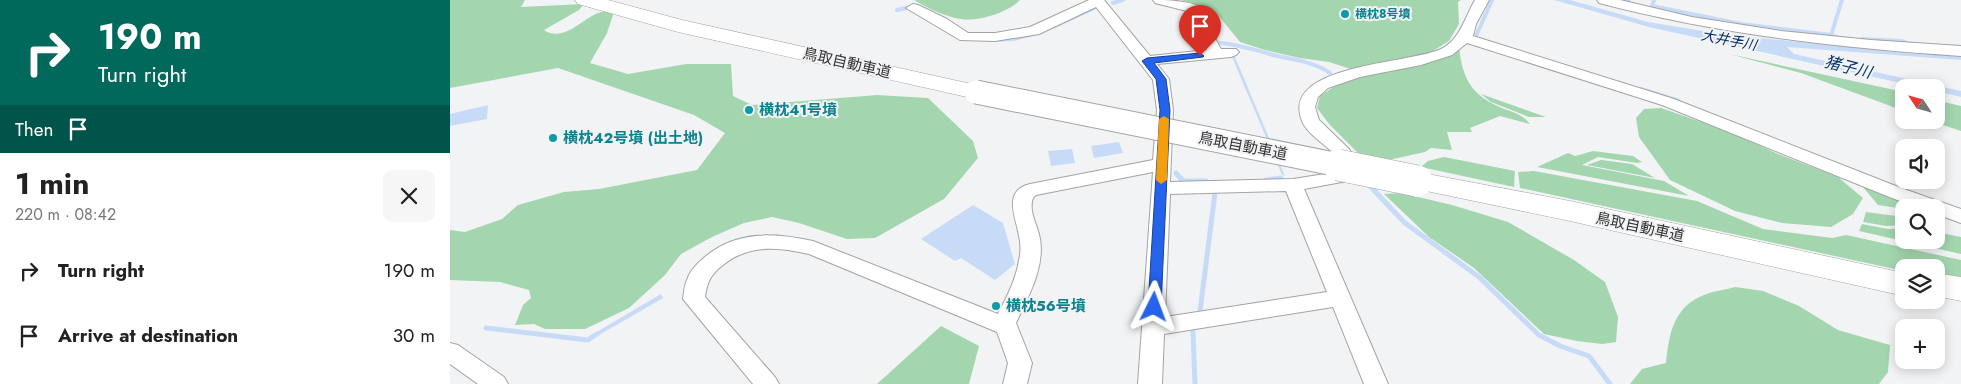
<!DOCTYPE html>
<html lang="en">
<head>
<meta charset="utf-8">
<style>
  body { margin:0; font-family:Jost,"Noto Sans JP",sans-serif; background:#f6f6f6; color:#222; height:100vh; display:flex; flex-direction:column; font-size:19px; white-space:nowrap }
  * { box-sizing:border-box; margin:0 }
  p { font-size:16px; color:#767676 }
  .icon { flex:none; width:28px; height:28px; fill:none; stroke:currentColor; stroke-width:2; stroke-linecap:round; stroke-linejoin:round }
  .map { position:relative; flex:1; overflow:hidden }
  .sheet { display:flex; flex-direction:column; background:#fff; width:450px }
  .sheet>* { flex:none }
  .banner { background:#00695c; color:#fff; overflow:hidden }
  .needle { width:32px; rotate:306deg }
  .tools { position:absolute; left:1445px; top:79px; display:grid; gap:10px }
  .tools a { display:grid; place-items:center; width:50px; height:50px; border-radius:10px; background:#fff; box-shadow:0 2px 12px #0003; font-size:25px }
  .pin { position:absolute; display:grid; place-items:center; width:42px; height:42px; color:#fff; margin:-51px -21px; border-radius:50% 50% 50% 0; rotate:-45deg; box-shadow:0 0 5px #0007 }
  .pin .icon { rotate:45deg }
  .me { position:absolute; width:55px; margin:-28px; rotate:3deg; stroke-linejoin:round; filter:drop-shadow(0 0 4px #0008) }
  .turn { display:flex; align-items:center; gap:18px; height:105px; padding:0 15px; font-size:22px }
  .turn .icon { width:65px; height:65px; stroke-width:2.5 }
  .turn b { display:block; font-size:35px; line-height:42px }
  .then { display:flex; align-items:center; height:48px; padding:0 15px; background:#0003; gap:10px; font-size:19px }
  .round { display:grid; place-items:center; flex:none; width:52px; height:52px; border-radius:10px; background:#f6f6f6 }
  .overview { display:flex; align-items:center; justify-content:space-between; height:85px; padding:0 15px }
  h1 { font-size:30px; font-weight:700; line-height:38px }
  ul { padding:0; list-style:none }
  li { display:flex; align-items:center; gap:15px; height:65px; padding:0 15px }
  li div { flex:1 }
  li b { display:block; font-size:19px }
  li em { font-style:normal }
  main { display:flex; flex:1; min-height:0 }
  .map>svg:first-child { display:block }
  .green { fill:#a3d6ae }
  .water { fill:#c7dbf7 }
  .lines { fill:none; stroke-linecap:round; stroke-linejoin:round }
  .stream-far1 { stroke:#c7dbf7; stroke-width:4 }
  .stream { stroke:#c7dbf7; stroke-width:5 }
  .minor-casing { stroke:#a2a3a5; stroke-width:2 }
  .highway-casing { stroke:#a2a3a5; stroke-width:1 }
  .minor { fill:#fff; fill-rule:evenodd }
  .highway { fill:#fff; fill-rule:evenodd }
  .highway-bridge-far1-casing { stroke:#a2a3a5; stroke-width:25; stroke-linecap:butt }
  .highway-bridge-casing { stroke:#a2a3a5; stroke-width:32; stroke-linecap:butt }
  .highway-bridge-far1 { stroke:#fff; stroke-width:23 }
  .highway-bridge { stroke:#fff; stroke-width:31 }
  .route { fill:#2563eb; stroke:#184099 }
  .slow { fill:#f59e0b }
  .culture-dot { fill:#0f9aa8; stroke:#f2f3f5; stroke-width:2 }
  .labels { text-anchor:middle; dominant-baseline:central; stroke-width:4; stroke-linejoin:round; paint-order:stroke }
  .far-culture-label { font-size:12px; font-weight:bold; fill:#0d838f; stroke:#f2f3f5; text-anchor:start }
  .far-water-label { font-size:14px; font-style:italic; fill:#04316c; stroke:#f2f3f5 }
  .street-label { font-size:15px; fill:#333334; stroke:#f2f3f5 }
  .culture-label { font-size:15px; font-weight:bold; fill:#0d838f; stroke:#f2f3f5; text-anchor:start }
  .water-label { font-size:16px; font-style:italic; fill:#04316c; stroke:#f2f3f5 }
</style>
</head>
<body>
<main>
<section class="sheet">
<div class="banner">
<div class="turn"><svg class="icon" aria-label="right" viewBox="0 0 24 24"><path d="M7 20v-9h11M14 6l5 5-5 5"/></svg><div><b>190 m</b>Turn right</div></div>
<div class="then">Then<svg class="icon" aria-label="arrive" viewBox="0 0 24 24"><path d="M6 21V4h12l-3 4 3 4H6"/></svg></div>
</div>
<div class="overview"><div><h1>1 min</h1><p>220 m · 08:42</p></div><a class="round"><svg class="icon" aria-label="close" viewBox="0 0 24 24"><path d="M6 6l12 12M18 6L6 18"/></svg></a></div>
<ul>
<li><svg class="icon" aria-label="right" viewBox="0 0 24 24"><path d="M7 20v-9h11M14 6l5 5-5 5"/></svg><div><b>Turn right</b></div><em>190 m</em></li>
<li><svg class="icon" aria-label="arrive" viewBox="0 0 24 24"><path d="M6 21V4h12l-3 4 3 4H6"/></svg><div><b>Arrive at destination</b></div><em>30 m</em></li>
</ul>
</section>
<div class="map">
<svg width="1511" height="384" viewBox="0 0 1511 384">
  <rect width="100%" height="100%" fill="#f2f3f5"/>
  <g class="green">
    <path d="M0,0H75L71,7L134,4L129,10L94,30C113,43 132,19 148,13C153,11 158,12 164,12L157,33L140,63L178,74L236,64H281L283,96L302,105L427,95L478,98L523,141L528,158L494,199L425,238L397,239L349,223L322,217L294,223L262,237L231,254L215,275L179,308L135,329H95L84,324L65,325L73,305L81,298L79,290L50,282L0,280V230L15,232L52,219L68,205L114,192L149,189L247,170L275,133L244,115L108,68L0,88Z"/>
    <path d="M464,0H570C559,12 528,22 511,19C496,17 477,8 464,0Z"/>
    <path d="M731,0H1011L1008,2L1009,24L999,41L981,52L958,59L904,70L879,62L850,58L815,50L790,42L764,10Z"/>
    <path d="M1009,47C1013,82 1023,97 1057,110C1066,113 1074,116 1080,124L1050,116L1020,128L1022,132H997L1002,150L981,148L975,152L934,161L910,155L879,124L867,108L870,96L891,82L983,60Z"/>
    <path d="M1279,54L1454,92V111L1351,73Z"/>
    <path d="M1031,94L1096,117H1079L1041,102Z"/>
    <path d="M1486,100L1511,106V131L1478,120H1486Z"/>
    <path d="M1211,108L1280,132L1328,154L1388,177L1413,198L1403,214L1381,227L1332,223L1285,211L1220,180L1189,137L1186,118L1194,109Z"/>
    <path d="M1143,151L1183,156L1192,162L1187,163L1148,157L1132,165L1214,181L1239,196L1087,167L1118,153L1125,156Z"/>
    <path d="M994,157L1065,171L1064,187L971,167L978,161Z"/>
    <path d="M1151,160L1182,164L1205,178L1137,165Z"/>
    <path d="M1084,171L1247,201L1313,229L1382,238L1396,235L1511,260V283L1486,278V268H1454V271L1070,188L1068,172Z"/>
    <path d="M1408,181L1482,207L1454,208V209L1428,205Z"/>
    <path d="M951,193L1002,205L1058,222L1124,260L1155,282L1168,317L1166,342L1152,344L1127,341L1094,334L1024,268L979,237L934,194Z"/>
    <path d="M1416,212L1454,217V225L1436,226L1413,222Z"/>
    <path d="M1412,224L1438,229L1454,228V240H1486V232L1511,237V254L1409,231Z"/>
    <path d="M1285,287L1313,291L1349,306L1388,330L1440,345L1438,372L1429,384H1180L1192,369L1216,363C1219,335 1223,307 1254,295C1263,291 1275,290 1285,287Z"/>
    <path d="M491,326L529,346L519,384H427Z"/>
  </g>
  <g class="water">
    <path d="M1104,0H1120L1198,22L1278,35L1432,50L1511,55V60L1337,47L1344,54L1511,91V97L1486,91V88L1469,87L1199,27Z"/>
    <path d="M782,57H785L835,176L832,175Z"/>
    <path d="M38,105L37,119L0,126V114Z"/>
    <path d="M669,142L673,153L644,158L641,146Z"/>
    <path d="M622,149L625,163L601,166L598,151Z"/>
    <path d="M523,205L553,223L565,264L545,280L511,258L505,261L471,239Z"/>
    <path d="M211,294L213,298L144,338L140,336Z"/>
  </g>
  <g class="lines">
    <g class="stream-far1">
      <path d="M1175,0L1179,1"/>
      <path d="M1204,0L1202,6L1291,24L1381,35L1389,38"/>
      <path d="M663,3L673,0"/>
      <path d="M447,10L461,7"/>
      <path d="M605,26L646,7"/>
      <path d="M1381,35L1392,0"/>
      <path d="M1026,36L1042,0"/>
      <path d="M1412,39L1452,41L1462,45"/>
      <path d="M543,40L564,39L591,32"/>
      <path d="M769,43C789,44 808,51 827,56C846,60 864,62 880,73"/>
      <path d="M1191,89L1229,101"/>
    </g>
    <g class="stream">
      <path d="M726,173L733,181H756"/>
      <path d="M816,180L831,178"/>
      <path d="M918,184L955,223L1029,277L1089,335L1110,346L1139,356L1160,384"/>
      <path d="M750,311L765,193"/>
      <path d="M36,328L138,340L147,334"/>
      <path d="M743,331L745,384"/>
    </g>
    <defs>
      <g id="minor">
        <path d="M639,0H654L700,56L757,50L752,40L749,17L741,12L705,3L703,0C724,0 743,1 761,12L766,40L771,49H786L789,52L786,55L781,57L707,64L719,79L723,110L720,182L843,179L894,171C891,165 888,159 884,154C875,144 857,134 852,121C829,64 960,64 991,49C1010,40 1015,17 1025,0H1039L1026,24L1023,36L1224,99L1451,188L1511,209V223L1486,214V208H1468L1437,196L1212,105L1017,43L1002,55L971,65L910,77L878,88L868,97L865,107L869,120L899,149L912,171L908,179L854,189L938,384H914L883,307L714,334L712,384H688L703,172L586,195L583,198C578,212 588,225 590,239C595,268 578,297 566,323L582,363L577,384H553L558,363L547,332L359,254C328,247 299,244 273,265C261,274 257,282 255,297L325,377L329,384H303L233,299C234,293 234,286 237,280C240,270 248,263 256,256C288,230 325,233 363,241L548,314C557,297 566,279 569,260C571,252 571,244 569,236C566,217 552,191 580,184L703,160L707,110L703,80L646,7L589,34L545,41L510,40L456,8L463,4L468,5L497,19L518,33H545L580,27ZM836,191L877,292L715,317L720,194Z"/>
        <path d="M1147,0H1170L1242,17L1331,31L1421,40L1511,46V56C1388,48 1268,34 1149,3Z"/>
        <path d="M0,343L8,345L54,377L58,384H28L0,364Z"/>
      </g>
      <g id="highway">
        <path d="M125,0H158L232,20L526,85L534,87L538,92L534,97L526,99L228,32L128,4Z"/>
        <path d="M967,172L1120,201L1454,273V296L1120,221L957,187L953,181L957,175Z"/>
        <path d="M1486,273L1511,277V301L1486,296Z"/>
      </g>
    </defs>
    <use href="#minor" class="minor-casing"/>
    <use href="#highway" class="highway-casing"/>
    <use href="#minor" class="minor"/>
    <use href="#highway" class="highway"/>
    <defs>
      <path id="highway-bridge-far1" d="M526,92L894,166"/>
      <path id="highway-bridge" d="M888,165L967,181"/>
    </defs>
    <use href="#highway-bridge-far1" class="highway-bridge-far1-casing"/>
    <use href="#highway-bridge" class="highway-bridge-casing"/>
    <use href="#highway-bridge-far1" class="highway-bridge-far1"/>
    <use href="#highway-bridge" class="highway-bridge"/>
  </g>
  <path class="route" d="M750,53L754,56L753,57L704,63L716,79L720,110L711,307L709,311H699L698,307L710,110L706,79L692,61L697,58Z"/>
  <path class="slow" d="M714,116L719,119L717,180L711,184L706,180L709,119Z"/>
  <g class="culture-dot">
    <circle cx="895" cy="14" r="5"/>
    <circle cx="299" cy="110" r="5"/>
    <circle cx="103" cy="138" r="5"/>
    <circle cx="546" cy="306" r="5"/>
  </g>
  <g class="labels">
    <g class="far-culture-label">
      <text x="905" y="14">横枕8号墳</text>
    </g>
    <g class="far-water-label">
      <text transform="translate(1279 40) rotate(11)">大井手川</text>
    </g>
    <g class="street-label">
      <text transform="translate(397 63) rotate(13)">鳥取自動車道</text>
      <text transform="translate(793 146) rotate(11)">鳥取自動車道</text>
      <text transform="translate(1190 227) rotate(12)">鳥取自動車道</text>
    </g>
    <g class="culture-label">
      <text x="309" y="110">横枕41号墳</text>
      <text x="113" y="138">横枕42号墳 (出土地)</text>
      <text x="556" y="306">横枕56号墳</text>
    </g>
    <g class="water-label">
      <text transform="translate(1398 67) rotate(14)">猪子川</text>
    </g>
  </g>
</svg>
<div class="tools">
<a><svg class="needle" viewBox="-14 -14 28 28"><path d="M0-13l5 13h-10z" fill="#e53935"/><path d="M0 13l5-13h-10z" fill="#767676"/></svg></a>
<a><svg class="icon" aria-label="sound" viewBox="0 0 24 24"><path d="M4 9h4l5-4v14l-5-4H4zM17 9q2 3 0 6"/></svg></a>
<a><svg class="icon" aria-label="search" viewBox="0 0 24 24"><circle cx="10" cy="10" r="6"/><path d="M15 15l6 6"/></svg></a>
<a><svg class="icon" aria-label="layers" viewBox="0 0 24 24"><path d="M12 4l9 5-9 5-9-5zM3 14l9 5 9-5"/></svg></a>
<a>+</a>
</div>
<div class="pin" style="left:750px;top:56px;background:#d93025"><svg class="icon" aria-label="arrive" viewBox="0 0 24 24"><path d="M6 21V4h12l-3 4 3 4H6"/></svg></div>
<svg class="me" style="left:704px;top:307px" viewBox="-20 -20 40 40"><path d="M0-17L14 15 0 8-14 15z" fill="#2563eb" stroke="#fff" stroke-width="4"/></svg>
</div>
</main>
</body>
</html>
